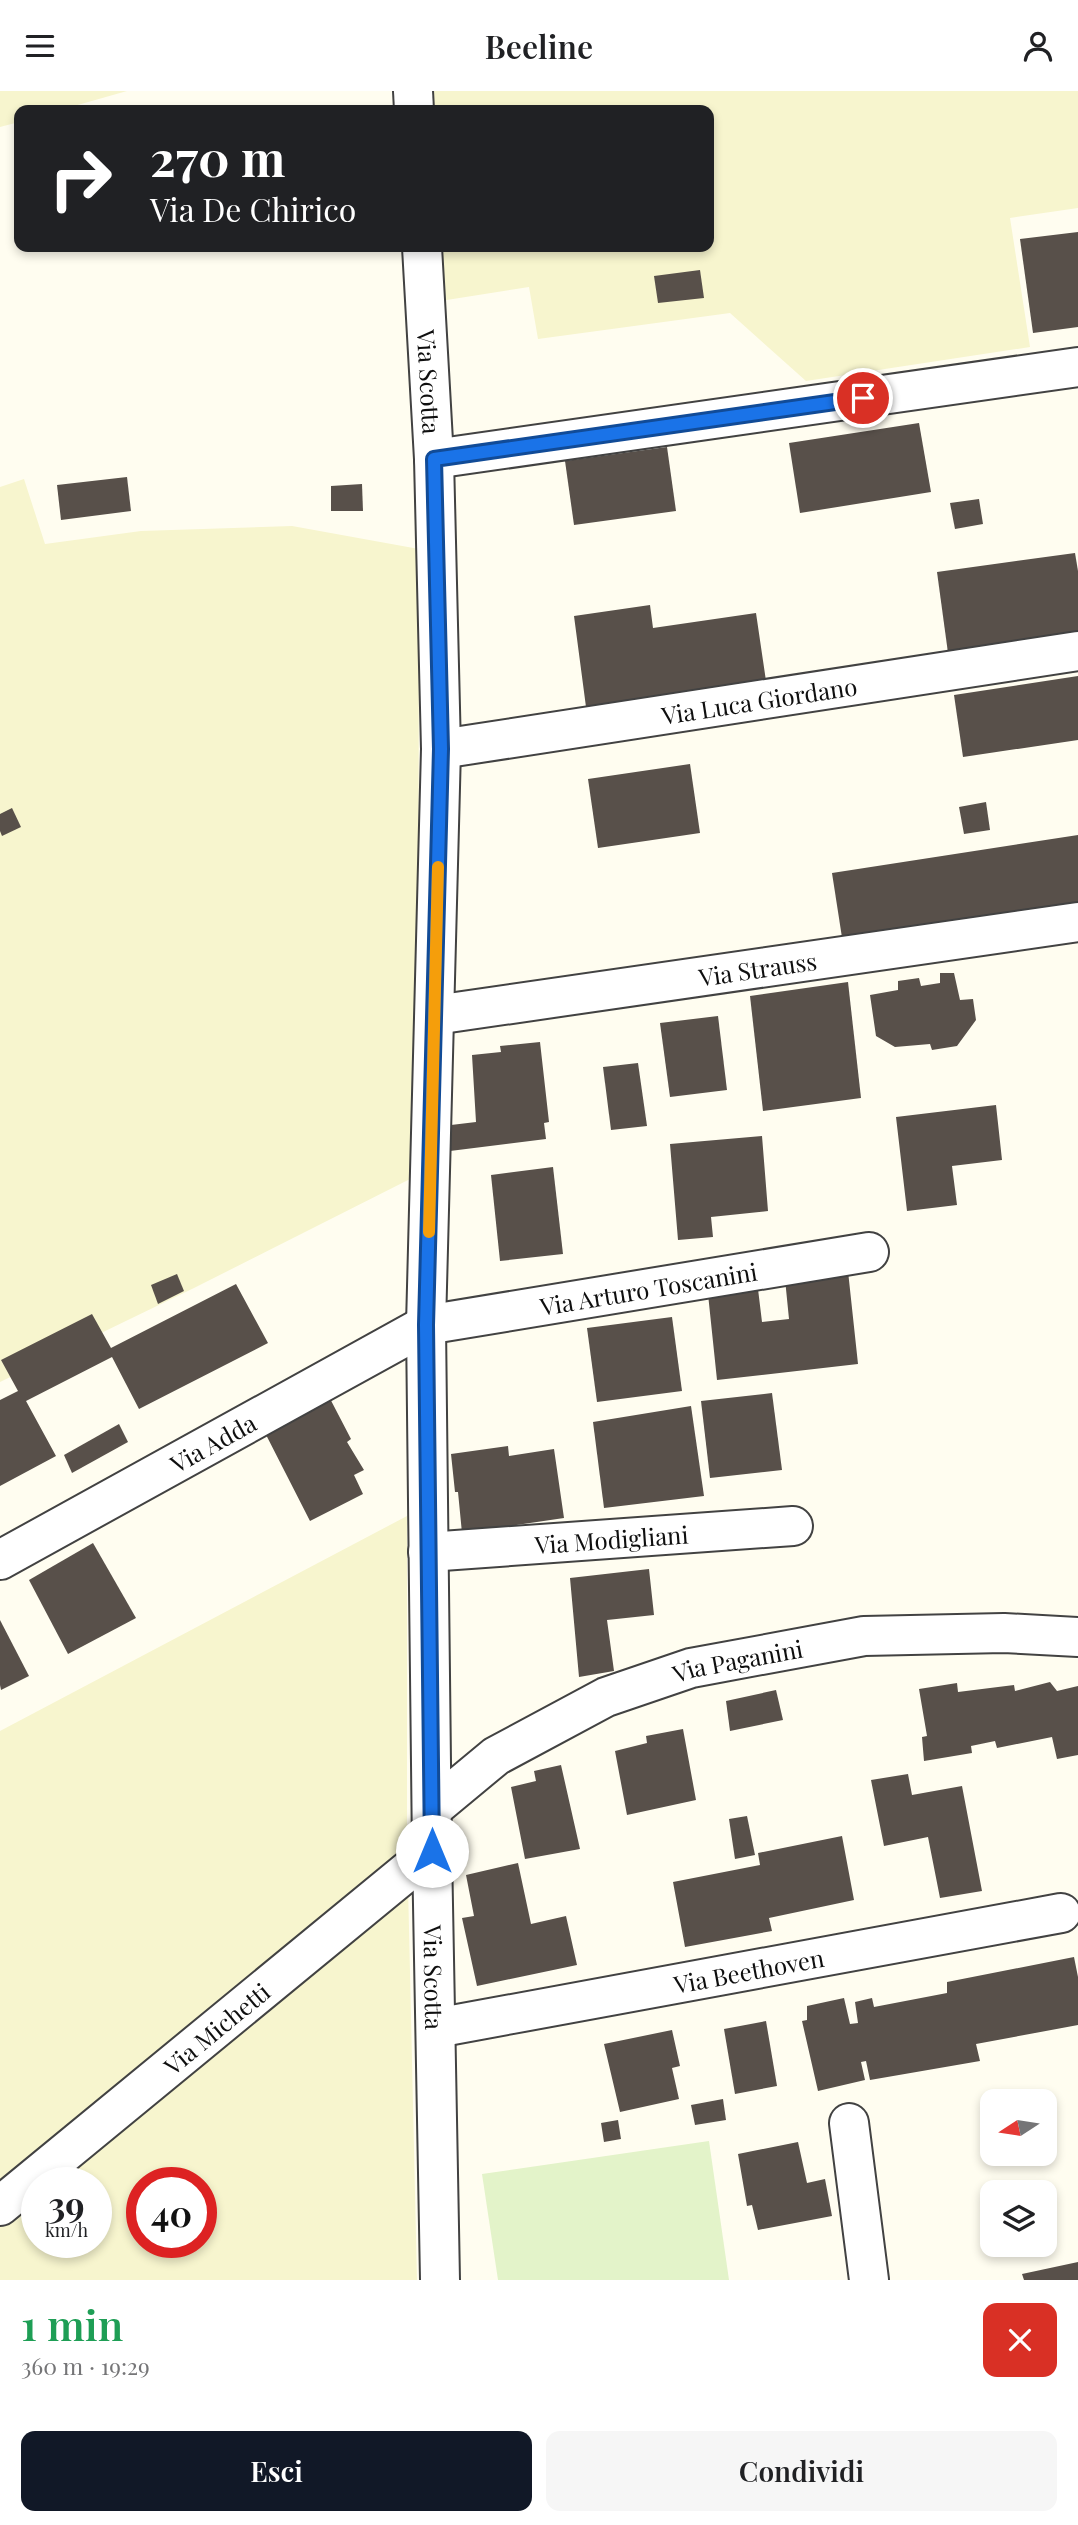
<!DOCTYPE html>
<html lang="it">
<head>
<meta charset="utf-8">
<style>
  body { margin:0; font-family:"Playfair Display",serif; background:#f6f6f6; color:#202124; height:100vh; display:flex; flex-direction:column; font-size:26px; white-space:nowrap }
  * { box-sizing:border-box; margin:0 }
  p { font-size:23px; color:#757577 }
  .icon { flex:none; width:38px; height:38px; fill:none; stroke:currentColor; stroke-width:2; stroke-linecap:round; stroke-linejoin:round }
  .map { position:relative; height:2189px; overflow:hidden }
  .side { display:flex; flex-direction:column; background:#fff; flex:1 }
  .side>* { flex:none }
  .hud { position:absolute; left:14px; top:14px; width:700px; height:147px; border-radius:14px; box-shadow:0 4px 10px #0003; background:#202124; color:#fff; overflow:hidden }
  .needle { width:46px; rotate:258deg }
  .buttons { position:absolute; left:980px; top:1998px; display:grid; gap:14px }
  .buttons a { display:grid; place-items:center; width:77px; height:77px; border-radius:14px; background:#fff; box-shadow:0 4px 10px #0003; font-size:35px }
  .speed { position:absolute; left:21px; top:2076px; display:flex; gap:14px; font-size:35px; font-weight:700; text-align:center }
  .speed>* { display:grid; place-content:center; width:91px; height:91px; border-radius:50%; background:#fff; box-shadow:0 4px 10px #0003; line-height:1 }
  .speed small { font-size:18px; font-weight:400 }
  .speed .limit { border:10px solid #d22; background:#fff; color:#111 }
  .pin { position:absolute; display:grid; place-items:center; width:60px; height:60px; color:#fff; margin:-30px; border:4px solid #fff; border-radius:50%; box-shadow:0 2px 7px #0007 }
  .me { position:absolute; width:77px; margin:-38px; rotate:0deg; stroke-linejoin:round; filter:drop-shadow(0 0 5px #0008) }
  .turn { display:flex; align-items:center; gap:24px; height:147px; padding:0 21px; font-size:32px }
  .turn .icon { width:91px; height:91px; stroke-width:2.5 }
  .turn b { display:block; font-size:49px; line-height:60px }
  .round { display:grid; place-items:center; flex:none; width:74px; height:74px; border-radius:14px; background:#f6f6f6 }
  .head { display:flex; align-items:center; justify-content:space-between; height:119px; padding:0 21px }
  h1 { font-size:42px; font-weight:600; line-height:52px; color:#1e9e55 }
  .button { display:flex; gap:14px; margin-top:auto; padding:14px 21px }
  .button a { flex:1; height:80px; border-radius:14px; background:#111827; color:#fff; font-size:28px; font-weight:600; line-height:80px; text-align:center }
  .button a+a { background:#f6f6f6; color:#202124 }
  header { display:flex; justify-content:space-between; align-items:center; height:91px; padding:0 21px; background:#fff; font-size:32px; font-weight:600 }
  .map>svg:first-child { display:block }
  .farmland { fill:#f7f5ce; fill-rule:evenodd }
  .pitch { fill:#e3f3c9 }
  .building { fill:#58504a }
  .lines { fill:none; stroke-linecap:round; stroke-linejoin:round }
  .minor-casing { stroke:#424242; stroke-width:42 }
  .minor { stroke:#fff; stroke-width:38 }
  .route-casing { stroke:#114b97; stroke-width:18 }
  .route { stroke:#1a73e8; stroke-width:12 }
  .slow { stroke:#f59e0b; stroke-width:12 }
  .labels { text-anchor:middle; dominant-baseline:central; stroke-width:7; stroke-linejoin:round; paint-order:stroke }
  .street-label { font-size:24px; fill:#0f0f0f; stroke:#fff }
</style>
</head>
<body>
<header><svg class="icon" aria-label="menu" viewBox="0 0 24 24"><path d="M4 6h16M4 12h16M4 18h16"/></svg>Beeline<svg class="icon" aria-label="person" viewBox="0 0 24 24"><circle cx="12" cy="8" r="4"/><path d="M4 21q1-7 8-7t8 7"/></svg></header>
<div class="map">
<svg width="1078" height="2189" viewBox="0 0 1078 2189">
  <rect width="100%" height="100%" fill="#fffdf0"/>
  <g class="farmland">
    <path d="M0,0H127L60,19H19V31L0,36Z"/>
    <path d="M430,0H1078V117L1010,127L1030,256L806,290L730,222L538,248L529,196L434,211L433,156H709V19H431Z"/>
    <path d="M24,388L45,453L141,440L292,435L419,458L418,1084L194,1197L0,1291V396Z"/>
    <path d="M407,1425V1750L417,2189H0V1640ZM37,2091H96V2151H37ZM142,2091H201V2151H142Z"/>
  </g>
  <path class="pitch" d="M709,2050L729,2189H498L482,2083Z"/>
  <g class="building">
    <path d="M1078,141V236L1033,242L1020,148Z"/>
    <path d="M700,179L704,207L658,212L654,185Z"/>
    <path d="M919,332L931,401L800,422L789,352Z"/>
    <path d="M667,356L676,420L574,434L565,370Z"/>
    <path d="M127,386L131,420L61,429L57,394Z"/>
    <path d="M362,393L363,420H331V395Z"/>
    <path d="M979,408L983,433L955,438L950,412Z"/>
    <path d="M1075,462L1078,480V545L948,562L937,481Z"/>
    <path d="M650,514L653,537L756,522L766,590L586,616L574,525Z"/>
    <path d="M1078,585V649L963,666L954,604Z"/>
    <path d="M690,673L700,742L598,757L588,688Z"/>
    <path d="M986,711L990,739L964,743L959,716Z"/>
    <path d="M12,717L21,736L2,745L0,740V723Z"/>
    <path d="M1078,744V818L843,853L832,782Z"/>
    <path d="M940,882H954L960,909L973,908L976,929L957,955L932,959L930,953L895,956L876,945L870,904L898,899V890L919,887L921,895L940,892Z"/>
    <path d="M848,891L861,1007L763,1020L750,905Z"/>
    <path d="M718,925L727,999L670,1006L660,932Z"/>
    <path d="M540,951L549,1031L544,1032L546,1048L450,1060L451,1034L476,1031L472,964L501,961L500,955Z"/>
    <path d="M638,972L647,1035L611,1039L603,976Z"/>
    <path d="M996,1014L1002,1069L952,1075L957,1114L907,1120L896,1026Z"/>
    <path d="M762,1045L768,1120L711,1126L713,1146L678,1149L670,1053Z"/>
    <path d="M553,1076L563,1163L500,1170L491,1084Z"/>
    <path d="M848,1180L858,1273L717,1289L708,1203L758,1198L762,1231L789,1228L785,1188Z"/>
    <path d="M177,1183L184,1200L158,1213L151,1194Z"/>
    <path d="M236,1193L268,1252L139,1318L112,1266L26,1310L56,1365L0,1395V1309L18,1300L1,1269L92,1223L111,1257Z"/>
    <path d="M672,1226L682,1300L597,1311L587,1237Z"/>
    <path d="M325,1298L351,1348L347,1351L364,1379L354,1384L363,1403L310,1430L260,1332Z"/>
    <path d="M772,1302L782,1379L710,1387L701,1310Z"/>
    <path d="M691,1315L704,1405L604,1417L593,1331Z"/>
    <path d="M119,1333L128,1351L72,1382L64,1364Z"/>
    <path d="M508,1355L509,1365L554,1358L564,1427L462,1442L458,1401H455L451,1363Z"/>
    <path d="M93,1452L136,1527L68,1563L29,1489Z"/>
    <path d="M649,1478L654,1524L607,1529L614,1580L579,1586L570,1487Z"/>
    <path d="M0,1529L29,1585L1,1599L0,1594Z"/>
    <path d="M1050,1591L1057,1600L1078,1595V1664L1057,1668L1052,1646L997,1657L995,1650L971,1655L972,1662L924,1670L922,1646L927,1645L919,1598L957,1592L958,1601L1014,1594L1015,1600Z"/>
    <path d="M776,1599L783,1629L730,1640L726,1610Z"/>
    <path d="M683,1638L696,1709L627,1724L615,1660L647,1652L646,1645Z"/>
    <path d="M561,1674L580,1758L525,1768L511,1696L536,1690L534,1680Z"/>
    <path d="M908,1683L912,1704L962,1695L982,1800L940,1807L928,1746L884,1755L871,1689Z"/>
    <path d="M747,1725L755,1764L735,1768L729,1728Z"/>
    <path d="M842,1745L854,1809L769,1827L772,1840L685,1856L673,1791L760,1774L758,1762Z"/>
    <path d="M518,1772L531,1833L566,1825L577,1874L477,1895L462,1827L474,1825L466,1784Z"/>
    <path d="M1074,1866L1078,1886V1934L976,1953L980,1970L870,1989L866,1970L861,1971L865,1989L818,2000L802,1930L807,1929V1915L844,1907L850,1933L858,1932L855,1911L872,1907L874,1916L947,1902V1891Z"/>
    <path d="M766,1930L777,1995L735,2003L724,1938Z"/>
    <path d="M672,1939L680,1975L672,1977L679,2008L620,2021L604,1953Z"/>
    <path d="M723,2008L726,2029L695,2034L691,2014Z"/>
    <path d="M618,2029L621,2048L604,2051L601,2032Z"/>
    <path d="M798,2051L807,2092L825,2088L832,2125L758,2139L752,2114L747,2115L738,2063Z"/>
    <path d="M1078,2171V2189H1024L1022,2183Z"/>
  </g>
  <g class="lines">
    <defs>
      <g id="minor">
        <path d="M413,0L414,19"/>
        <path id="s1" d="M422,156L434,368L441,658L426,1234L432,1760L440,2189"/>
        <path d="M434,368L1078,276"/>
        <path id="s2" d="M441,658L1078,560"/>
        <path id="s3" d="M435,924L1078,831"/>
        <path id="s4" d="M428,1461L793,1435"/>
        <path id="s5" d="M0,1469L426,1234L869,1161"/>
        <path id="s6" d="M432,1718L496,1665L606,1606L691,1577L864,1545L1004,1542L1078,1546"/>
        <path id="s7" d="M436,1937L1061,1822"/>
        <path d="M849,2032L869,2189"/>
        <path id="s8" d="M0,2115L432,1760"/>
      </g>
    </defs>
    <use href="#minor" class="minor-casing"/>
    <use href="#minor" class="minor"/>
  </g>
  <g class="lines">
    <defs>
      <path id="route" d="M432,1760L426,1234L441,658L434,368L863,307"/>
    </defs>
    <use href="#route" class="route-casing"/>
    <use href="#route" class="route"/>
    <path class="slow" d="M429,1141L438,776"/>
  </g>
  <g class="labels">
    <g class="street-label">
      <text stroke="none"><textPath href="#s1" startOffset="135">Via Scotta</textPath></text>
      <text stroke="none"><textPath href="#s2" startOffset="322">Via Luca Giordano</textPath></text>
      <text stroke="none"><textPath href="#s3" startOffset="326">Via Strauss</textPath></text>
      <text stroke="none"><textPath href="#s5" startOffset="712">Via Arturo Toscanini</textPath></text>
      <text stroke="none"><textPath href="#s5" startOffset="243">Via Adda</textPath></text>
      <text stroke="none"><textPath href="#s4" startOffset="184">Via Modigliani</textPath></text>
      <text stroke="none"><textPath href="#s6" startOffset="345">Via Paganini</textPath></text>
      <text stroke="none"><textPath href="#s7" startOffset="318">Via Beethoven</textPath></text>
      <text stroke="none"><textPath href="#s1" startOffset="1731">Via Scotta</textPath></text>
      <text stroke="none"><textPath href="#s8" startOffset="280">Via Michetti</textPath></text>
    </g>
  </g>
</svg>
<div class="buttons">
<a><svg class="needle" viewBox="-14 -14 28 28"><path d="M0-13l5 13h-10z" fill="#e53935"/><path d="M0 13l5-13h-10z" fill="#757577"/></svg></a>
<a><svg class="icon" aria-label="layers" viewBox="0 0 24 24"><path d="M12 4l9 5-9 5-9-5zM3 14l9 5 9-5"/></svg></a>
</div>
<div class="speed"><div>39<small>km/h</small></div><div class="limit">40</div></div>
<div class="pin" style="left:863px;top:307px;background:#d93025"><svg class="icon" aria-label="arrive" viewBox="0 0 24 24"><path d="M6 21V4h12l-3 4 3 4H6"/></svg></div>
<svg class="me" style="left:432px;top:1760px" viewBox="-20 -20 40 40"><circle r="19" fill="#fff"/><path d="M0-13L10 11 0 6-10 11z" fill="#1a73e8"/></svg>
<div class="hud">
<div class="turn"><svg class="icon" aria-label="right" viewBox="0 0 24 24"><path d="M7 20v-9h11M14 6l5 5-5 5"/></svg><div><b>270 m</b>Via De Chirico</div></div>
</div>
</div>
<section class="side">
<div class="head"><div><h1>1 min</h1><p>360 m · 19:29</p></div><a class="round" style="background:#d93025;color:#fff"><svg class="icon" aria-label="close" viewBox="0 0 24 24"><path d="M6 6l12 12M18 6L6 18"/></svg></a></div>
<div class="button"><a>Esci</a><a>Condividi</a></div>
</section>
</body>
</html>
